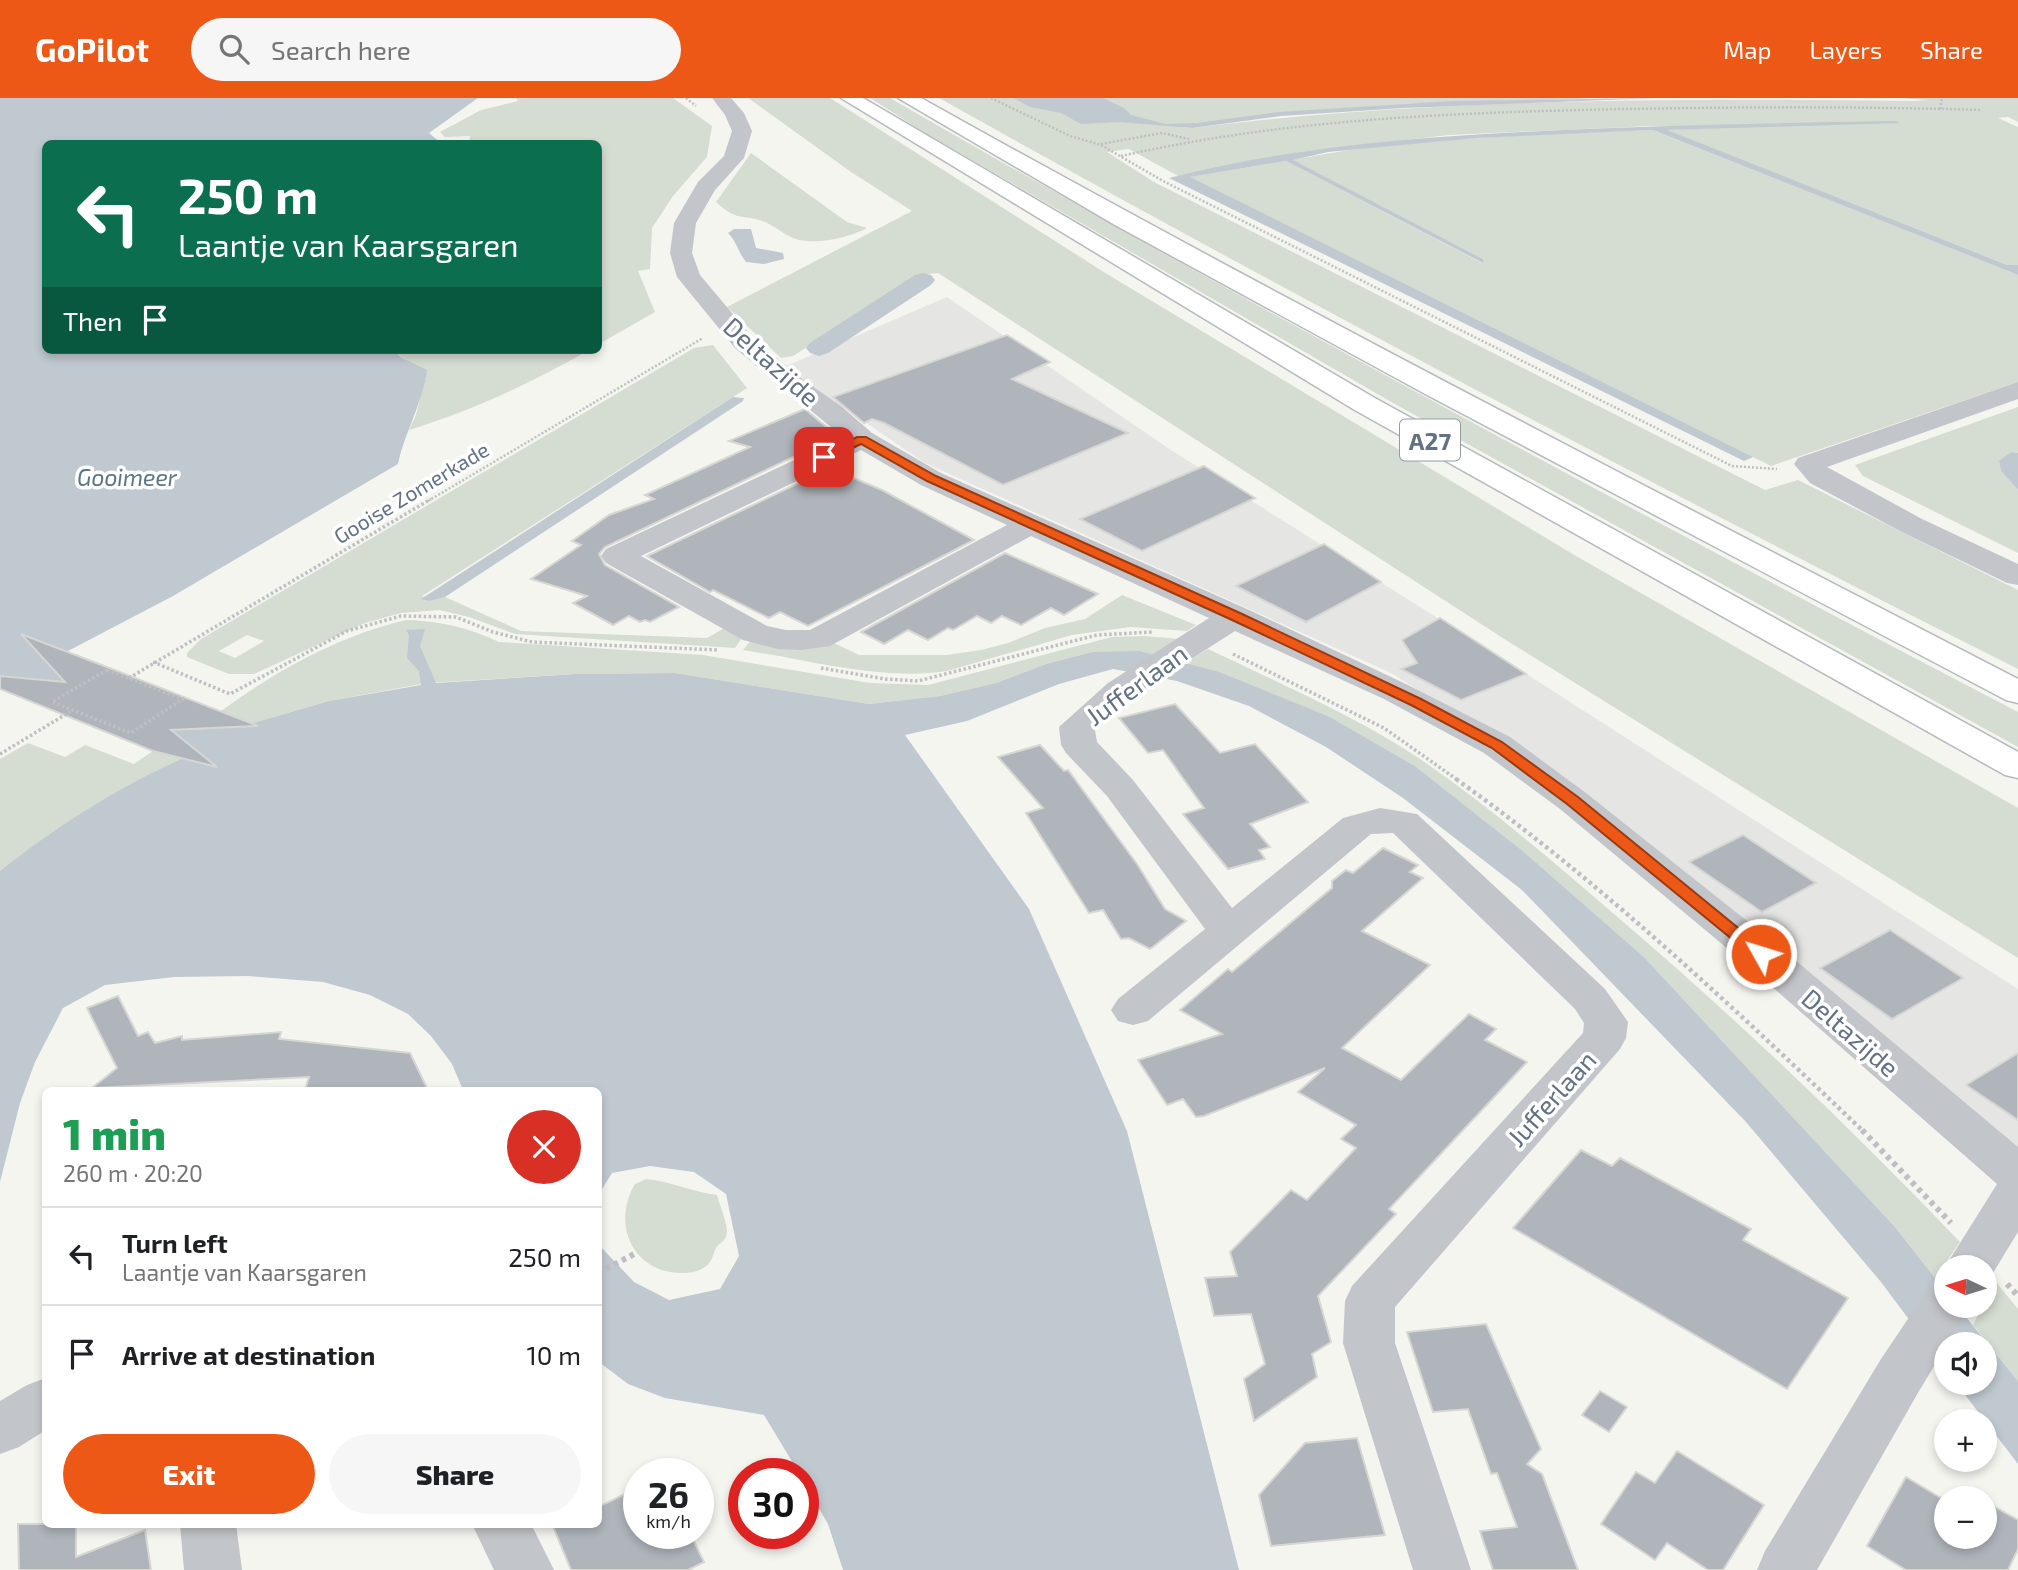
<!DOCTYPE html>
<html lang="en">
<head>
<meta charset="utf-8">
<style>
  body { margin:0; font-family:"Exo 2",sans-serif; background:#f6f6f6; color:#202124; height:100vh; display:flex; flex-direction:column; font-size:26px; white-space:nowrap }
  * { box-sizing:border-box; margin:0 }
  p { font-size:23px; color:#757577 }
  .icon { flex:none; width:38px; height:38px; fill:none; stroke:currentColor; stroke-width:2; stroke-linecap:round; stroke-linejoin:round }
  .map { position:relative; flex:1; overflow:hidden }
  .side { position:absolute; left:42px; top:989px; width:560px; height:441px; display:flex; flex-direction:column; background:#fff; border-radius:10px; box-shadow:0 4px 10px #0003 }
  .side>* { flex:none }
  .hud { position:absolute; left:42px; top:42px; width:560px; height:214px; border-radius:10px; box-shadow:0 4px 10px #0003; background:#0b6e4f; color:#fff; overflow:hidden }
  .needle { width:46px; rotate:274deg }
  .tools { position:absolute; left:1934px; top:1157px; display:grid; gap:14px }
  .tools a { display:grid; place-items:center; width:63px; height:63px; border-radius:50%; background:#fff; box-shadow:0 4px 10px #0003; font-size:35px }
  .speed { position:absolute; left:623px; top:1360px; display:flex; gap:14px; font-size:35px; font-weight:700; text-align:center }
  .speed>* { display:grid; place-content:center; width:91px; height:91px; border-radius:50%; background:#fff; box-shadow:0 4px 10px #0003; line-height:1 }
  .speed small { font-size:18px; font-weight:400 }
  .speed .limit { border:10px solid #d22; background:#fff; color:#111 }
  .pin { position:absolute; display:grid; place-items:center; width:60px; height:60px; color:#fff; margin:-30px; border-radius:14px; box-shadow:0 4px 10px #0006 }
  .me { position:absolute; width:77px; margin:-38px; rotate:309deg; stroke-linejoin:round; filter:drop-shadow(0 0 5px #0008) }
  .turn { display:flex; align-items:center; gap:24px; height:147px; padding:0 21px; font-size:32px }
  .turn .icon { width:91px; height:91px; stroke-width:2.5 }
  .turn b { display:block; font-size:49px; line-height:60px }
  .then { display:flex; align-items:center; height:66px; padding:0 21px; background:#0003; gap:14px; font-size:26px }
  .round { display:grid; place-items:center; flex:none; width:74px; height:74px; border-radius:37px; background:#f6f6f6 }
  .summary { display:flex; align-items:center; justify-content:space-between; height:119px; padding:0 21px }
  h1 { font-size:42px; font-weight:800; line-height:52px; color:#1e9e55 }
  .cta { display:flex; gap:14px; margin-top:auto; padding:14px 21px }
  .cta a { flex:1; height:80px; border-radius:42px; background:#ee5817; color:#fff; font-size:28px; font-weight:800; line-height:80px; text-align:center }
  .cta a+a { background:#f6f6f6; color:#202124 }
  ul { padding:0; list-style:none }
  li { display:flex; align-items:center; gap:21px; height:98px; padding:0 21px; border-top:2px solid #e0e0e0 }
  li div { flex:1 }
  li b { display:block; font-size:26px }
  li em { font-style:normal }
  header { display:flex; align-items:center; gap:42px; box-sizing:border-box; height:98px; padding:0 35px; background:#ee5817; color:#fff }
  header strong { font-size:33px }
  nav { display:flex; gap:38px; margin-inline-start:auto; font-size:24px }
  .search { width:490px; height:63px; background:#f6f6f6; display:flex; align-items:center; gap:18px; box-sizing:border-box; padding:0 24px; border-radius:38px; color:#757577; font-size:26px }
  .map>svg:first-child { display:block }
  .built { fill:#e5e6e4 }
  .green { fill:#d5dcd1; fill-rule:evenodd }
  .water { fill:#bfc9cf }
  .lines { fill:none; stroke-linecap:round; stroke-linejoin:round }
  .canal { fill:#bfc9cf; fill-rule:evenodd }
  .building { fill:#afb5bb; stroke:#d6d6d3; stroke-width:2 }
  .highway-casing { stroke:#b6b9bd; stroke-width:3 }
  .path-far3 { stroke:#bebfc2; stroke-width:2.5; stroke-dasharray:2 2; stroke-linecap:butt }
  .path-far2 { stroke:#bebfc2; stroke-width:3.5; stroke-dasharray:2.5 2.5; stroke-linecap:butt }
  .path-far1 { stroke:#bebfc2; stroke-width:4.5; stroke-dasharray:3.5 3.5; stroke-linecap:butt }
  .path { stroke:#bebfc2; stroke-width:6; stroke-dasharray:4.5 4.5; stroke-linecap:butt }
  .minor { fill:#c2c5c9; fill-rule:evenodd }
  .highway { fill:#fff; fill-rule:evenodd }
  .route { fill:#ee5817; stroke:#9b390f; stroke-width:2 }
  .labels { text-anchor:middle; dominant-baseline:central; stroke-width:7; stroke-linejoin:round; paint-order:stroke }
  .far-street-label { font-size:21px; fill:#627284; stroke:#fff }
  .far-water-label { font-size:23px; font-style:italic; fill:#5d7581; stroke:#fff }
  .shield { fill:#fff; stroke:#919ca9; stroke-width:2 }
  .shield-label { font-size:24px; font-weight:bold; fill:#627284 }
  .street-label { font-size:26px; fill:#627284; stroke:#fff }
</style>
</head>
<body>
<header>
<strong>GoPilot</strong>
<div class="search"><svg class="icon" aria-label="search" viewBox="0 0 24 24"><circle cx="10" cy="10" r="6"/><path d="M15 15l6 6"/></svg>Search here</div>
<nav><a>Map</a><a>Layers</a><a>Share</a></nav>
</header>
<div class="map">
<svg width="2018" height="1472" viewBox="0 0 2018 1472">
  <rect width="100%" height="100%" fill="#f5f5f0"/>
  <path class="built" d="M947,199L1171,352L1528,577L2018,891V1053L1593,701L1391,575L925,365L784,269Z"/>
  <g class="green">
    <path d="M516,0H673L712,28L707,59L673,98L652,130L650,171L638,173L655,214L599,246L598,46L469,45L470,38L445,39L440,34L481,12L518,3Z"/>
    <path d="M748,0H830L1107,176L1576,458L2018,710V860L1509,544L938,175L921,177L793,258L781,260L727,209L912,113L851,74Z"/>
    <path d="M870,0H890C1261,214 1639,416 2018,614V649L1393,305L925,35Z"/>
    <path d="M939,0H1595L1304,13L1180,29L1192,30C1430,0 1673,0 1913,3L1928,2L1901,0H2018V24L2008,19L1998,20L2018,29V167H2007L1665,32L1716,30L1651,28L1449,37L1300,54L1178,78L1129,51L1107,54L1154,84L1765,392L1798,382L2018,492V571C1654,388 1294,199 939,0Z"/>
    <path d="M1653,32L2018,177V284L1771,368L1189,79L1286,63L1482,165L1483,161L1292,62C1410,38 1533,37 1653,32Z"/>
    <path d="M751,55L847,124L867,130C849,140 813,148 793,140C783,136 775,128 765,124C741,115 739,125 716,104Z"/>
    <path d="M713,247L747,290L422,498L430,503L445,499L521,533L707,540L728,528L744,537L735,550L515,536L469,519L439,512L401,515L365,525L254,576H229L187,559V555L201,541L694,250ZM247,537L264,543L235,560L219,553Z"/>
    <path d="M393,252H589C531,285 472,313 409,332L416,317L426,279Z"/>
    <path d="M2018,309V355L2011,354L1999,364L2001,373L2018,392V455L1863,378L1855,367Z"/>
    <path d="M1122,497L1196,527L1187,533L1130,529L1072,537L947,573C879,583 810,562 743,552L752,541L830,543L859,557H947L981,552L1008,545L1045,530L1085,521Z"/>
    <path d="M406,522C440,523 467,529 499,544L703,557L870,585L928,587L1112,539L1144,538L1180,541L1155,558L1092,554L1046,566L996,585L940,598L869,606L675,575L576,576L427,585L329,603L239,629L221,613C276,573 338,538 406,522Z"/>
    <path d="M1208,551C1279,585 1354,617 1420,661C1489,708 1551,762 1614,816C1736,920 1850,1029 1960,1144L1935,1180L1895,1129L1644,859L1524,754L1415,668L1330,619L1185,565Z"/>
    <path d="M28,645L65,659L85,647L134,666L153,653L183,661C119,694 57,729 0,773V661Z"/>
    <path d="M646,1081C671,1083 692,1094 717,1097C720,1108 726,1122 727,1133C727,1143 720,1144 716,1150C713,1155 713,1161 709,1165C704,1172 693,1175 685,1175C635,1177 610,1128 635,1086Z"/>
    <path d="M1995,1183L2018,1211V1283L1973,1227Z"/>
  </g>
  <g class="water">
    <path d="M0,0H478L429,35L441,45L46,46V252H393L402,260L427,272C423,305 405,333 398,366L173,498L66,554H38L49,566L239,629L329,603L421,587L419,573L407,560L409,537L406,532L425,531L420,548L436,585L576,576L675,575L869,606L940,598L996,585L1046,566L1092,554L1139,553L1219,574L1330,619L1415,668L1524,754L1644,859L1895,1129L1946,1194V1208H1957L2018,1283V1366L1956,1285L1984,1284V1246H1946V1271L1881,1184L1746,1024L1522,792L1403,700L1326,649L1249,608L1177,583L1113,571L1059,586L967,623L905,637L1029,811L1127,1033L1239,1472H843L828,1426L803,1383V1376L799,1375L764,1317L665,1300L628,1286L599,1264V1129L600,1148L634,1184L669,1202L720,1191L739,1158L726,1096L694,1074L650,1068L612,1075L599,1096L598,992H463L452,966L431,938L408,916L370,897L323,884L248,878L174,879L105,887L63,910L35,964L20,1005L0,1084V773C60,726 127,683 198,654L187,645L24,580L0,578Z"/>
    <path d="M1014,0H1103L1124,10L1131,17L1166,26L1197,25L1279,14L1453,3L1657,0L1404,10L1281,18L1192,30L1119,24L1081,26L1061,15L1030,9Z"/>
    <path d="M1896,23L1900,25L1667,32L2007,167H2018V177L1653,32L1476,40L1328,54L1293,62L1483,161V165L1286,63L1190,79L1753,359L1744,363L1169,80C1298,47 1431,38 1563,32C1674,27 1785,25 1896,23Z"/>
    <path d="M734,131H751L756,150L783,155L784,161L764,166L746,164C738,154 737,144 728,135Z"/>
    <path d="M733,299L744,300L743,303L445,499L430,503L421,501Z"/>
    <path d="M2011,354L2018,355V392L2001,373L1999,363Z"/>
  </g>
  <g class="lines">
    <path class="canal" d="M923,175L931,177L935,182L931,187L828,255L819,258L810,255L806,250L810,245L915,177Z"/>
  </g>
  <g class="building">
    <path d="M1007,237L1050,264L1012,281L1128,335L1003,387L884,325L872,321L864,325L833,299Z"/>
    <path d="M805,311L837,338L605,449L599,456L605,467L679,509L650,524L645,522L640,524L629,518L613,527L573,505L587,498L531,481L581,447L572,443L609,417L654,401L645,397L750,349L729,343Z"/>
    <path d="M1204,368L1255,400L1142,453L1080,421Z"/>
    <path d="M830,370L882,392L974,442L808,528L780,514L769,520L713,492L710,494L647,458Z"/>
    <path d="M1324,446L1381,484L1306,524L1236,488Z"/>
    <path d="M1005,455L1098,496L1064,517L1051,510L1021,527L1002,518L991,525L977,518L953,532L948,530L928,542L908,532L884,546L861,534Z"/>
    <path d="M1440,520L1526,576L1461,602L1401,571L1417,565L1402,542Z"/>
    <path d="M21,536L125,576L258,628L171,632L217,669L153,653L0,591V578L65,584Z"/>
    <path d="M1175,606L1220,655L1255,646L1308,704L1250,726L1270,749L1259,752L1265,761L1228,771L1183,716L1204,710L1163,652L1148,655L1119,620Z"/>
    <path d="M1040,647L1064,673L1068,672L1137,766L1165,811L1186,823L1150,851L1129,840L1121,841L1103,812L1089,815L1026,715L1043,710L998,659Z"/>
    <path d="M1743,737L1816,785L1762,814L1689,764Z"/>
    <path d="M1383,750L1418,767L1410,774L1423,780L1362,833L1430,867L1342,950L1401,982L1469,916L1496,931L1485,942L1527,964L1389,1111L1396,1116L1318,1198L1331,1244L1312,1256L1317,1279L1254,1323L1244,1281L1265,1266L1251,1216L1214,1218L1205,1180L1237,1178L1230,1154L1291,1092L1307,1102L1356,1050L1341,1041L1356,1027L1298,994L1325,970L1204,1018L1196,1019L1183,1001L1167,1007L1138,962L1222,936L1180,912L1228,871L1232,874L1332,790V783L1346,772L1353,775Z"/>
    <path d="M1890,832L1963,880L1892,921L1820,870Z"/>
    <path d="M118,898L138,938L148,934L155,945L182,938V942L281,934L279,941L410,955L428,992H305L309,979L92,990L117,970L87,910Z"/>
    <path d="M2018,955V1022L1966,987Z"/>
    <path d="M1581,1052L1612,1068L1620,1060L1751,1131L1743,1142L1848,1200L1787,1291L1513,1130Z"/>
    <path d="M1486,1226L1541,1351L1527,1366L1542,1376L1578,1472H1493L1480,1433L1517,1429L1497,1375L1491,1376L1468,1311L1433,1314L1407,1234Z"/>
    <path d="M1600,1293L1627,1309L1609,1334L1582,1317Z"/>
    <path d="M1357,1340L1385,1437L1271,1448L1259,1397L1305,1345Z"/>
    <path d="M1677,1353L1764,1407L1723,1472H1708L1667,1445L1655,1462L1601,1426L1636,1374L1655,1385Z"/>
    <path d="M1906,1379L1946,1403V1438H1984V1403L2018,1422V1451L2008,1472H1906L1867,1448Z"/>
    <path d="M639,1389V1435H690L704,1464L688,1472H571L552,1426H598V1409Z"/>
    <path d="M18,1426H76V1459L145,1432L151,1472H19Z"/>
  </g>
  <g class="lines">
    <defs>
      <g id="highway">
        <path d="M841,0H863L1373,299L2018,654V680L2005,677L1353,311Z"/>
        <path d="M898,0H921C1282,202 1650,391 2018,581V605L2006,602L1429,298L1115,127Z"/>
      </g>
    </defs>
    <use href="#highway" class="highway-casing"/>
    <g class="path-far3">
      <path d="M686,0L696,8"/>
      <path d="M991,0L1070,38L1101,47L1163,83L1732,368L1777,371"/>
      <path d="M1940,11L1942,0"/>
      <path d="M1101,46L1162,35L1189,41"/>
      <path d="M1121,58C1272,24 1424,16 1579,12C1713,9 1847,8 1981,12"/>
      <path d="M428,403L703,240"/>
    </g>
    <g class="path-far2">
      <path d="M1233,556L1384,630L1459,683"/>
      <path d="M153,564L230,596L347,533L401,518L456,519L493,534L532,544L719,552"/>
      <path d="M821,570L885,581L918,583L1097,537L1152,534"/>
      <path d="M107,572L183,601L131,635L52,604Z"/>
      <path d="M129,580L431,401"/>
      <path d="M0,656L73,612"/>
    </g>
    <path class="path-far1" d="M1456,681C1602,785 1734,910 1864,1034"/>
    <g class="path">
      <path d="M1862,1032L1951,1125"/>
      <path d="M598,1175L638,1154"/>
      <path d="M2007,1186L2018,1198"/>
    </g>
    <g class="minor">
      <path d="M712,0H731L744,15L752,33L744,60L715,92L696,125L692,155L700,177L753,240L802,281L841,308L872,335L941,375L1247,511L1408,587L1510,639L1586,695L1776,846L2018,1049V1134L1988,1183L1984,1184V1169H1945L1997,1086L1746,866L1560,711L1484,655L1384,601L1235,533L1132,599L1095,632L1097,644L1133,682L1232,810L1343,720L1380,710L1417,716L1605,891L1628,924L1626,940L1620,951L1395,1209V1245L1471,1472H1413L1343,1245L1345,1203L1352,1188L1583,935L1584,925L1575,911L1393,735L1371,736L1148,923L1133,927L1118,923L1111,912L1118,901L1205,831L1107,698L1066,655L1061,647L1059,629L1108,585L1209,520L1031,438L830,548L801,552L778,551L743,542L606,465L601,458L606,451L843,339L735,250L677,179L670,155L674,125L698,84L724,58L732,33L725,17ZM861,352L921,387L1007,427L810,532H786L767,528L641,458Z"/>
      <path d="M2018,284V301L1827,369L1922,421L2018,466V487L2007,485L1900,433L1810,385L1794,366L1798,360Z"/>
      <path d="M1946,1185V1208H1971L1919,1293L1817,1472H1757L1765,1453L1881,1261L1928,1191Z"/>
      <path d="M46,1280V1332L19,1349L0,1356V1303L27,1287Z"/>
      <path d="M180,1426H236L242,1472H184Z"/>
      <path d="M472,1426H531L554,1472H494Z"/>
    </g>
    <use href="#highway" class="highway"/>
  </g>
  <path class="route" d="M857,339H866L936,378L1240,515L1421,601L1502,644L1578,699L1770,856L1767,860H1755L1567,706L1492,650L1411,607L1230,521L927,383L861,346L828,362L818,359Z"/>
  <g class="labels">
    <g class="far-street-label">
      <text transform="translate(411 394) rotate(-31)">Gooise Zomerkade</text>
    </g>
    <g class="far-water-label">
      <text x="127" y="379">Gooimeer</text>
    </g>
    <rect class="shield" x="1400" y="321.5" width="60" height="41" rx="5"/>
    <g class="shield-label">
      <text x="1430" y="342">A27</text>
    </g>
    <g class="street-label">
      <text transform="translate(772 263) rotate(42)">Deltazijde</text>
      <text transform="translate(1136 586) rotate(-36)">Jufferlaan</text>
      <text transform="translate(1851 934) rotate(41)">Deltazijde</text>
      <text transform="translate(1551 1000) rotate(-48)">Jufferlaan</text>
    </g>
  </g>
</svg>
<div class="tools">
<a><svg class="needle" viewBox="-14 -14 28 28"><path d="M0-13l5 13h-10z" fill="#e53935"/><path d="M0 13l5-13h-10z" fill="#757577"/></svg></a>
<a><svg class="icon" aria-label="sound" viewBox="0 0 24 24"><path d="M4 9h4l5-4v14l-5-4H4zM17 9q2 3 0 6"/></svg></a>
<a>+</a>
<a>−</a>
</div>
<div class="speed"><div>26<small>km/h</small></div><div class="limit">30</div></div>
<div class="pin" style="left:824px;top:359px;background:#d93025"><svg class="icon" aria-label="arrive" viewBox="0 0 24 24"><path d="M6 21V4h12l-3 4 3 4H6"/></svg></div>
<svg class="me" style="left:1761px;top:856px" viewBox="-20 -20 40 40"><circle r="17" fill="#ee5817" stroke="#fff" stroke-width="3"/><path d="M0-11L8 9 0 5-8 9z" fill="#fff"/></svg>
<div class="hud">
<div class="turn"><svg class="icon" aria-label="left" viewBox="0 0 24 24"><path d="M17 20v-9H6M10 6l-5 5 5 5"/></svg><div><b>250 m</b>Laantje van Kaarsgaren</div></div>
<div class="then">Then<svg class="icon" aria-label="arrive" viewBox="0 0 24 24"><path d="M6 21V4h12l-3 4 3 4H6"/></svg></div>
</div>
<section class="side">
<div class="summary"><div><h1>1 min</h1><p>260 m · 20:20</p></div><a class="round" style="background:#d93025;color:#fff"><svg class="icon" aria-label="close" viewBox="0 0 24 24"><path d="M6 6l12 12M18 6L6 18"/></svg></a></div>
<ul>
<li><svg class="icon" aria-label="left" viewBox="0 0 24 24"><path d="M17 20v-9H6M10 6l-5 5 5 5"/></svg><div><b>Turn left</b><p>Laantje van Kaarsgaren</p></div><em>250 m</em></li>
<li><svg class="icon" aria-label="arrive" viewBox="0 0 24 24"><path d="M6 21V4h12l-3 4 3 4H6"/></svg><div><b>Arrive at destination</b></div><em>10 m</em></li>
</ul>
<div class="cta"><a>Exit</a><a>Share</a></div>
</section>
</div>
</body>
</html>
